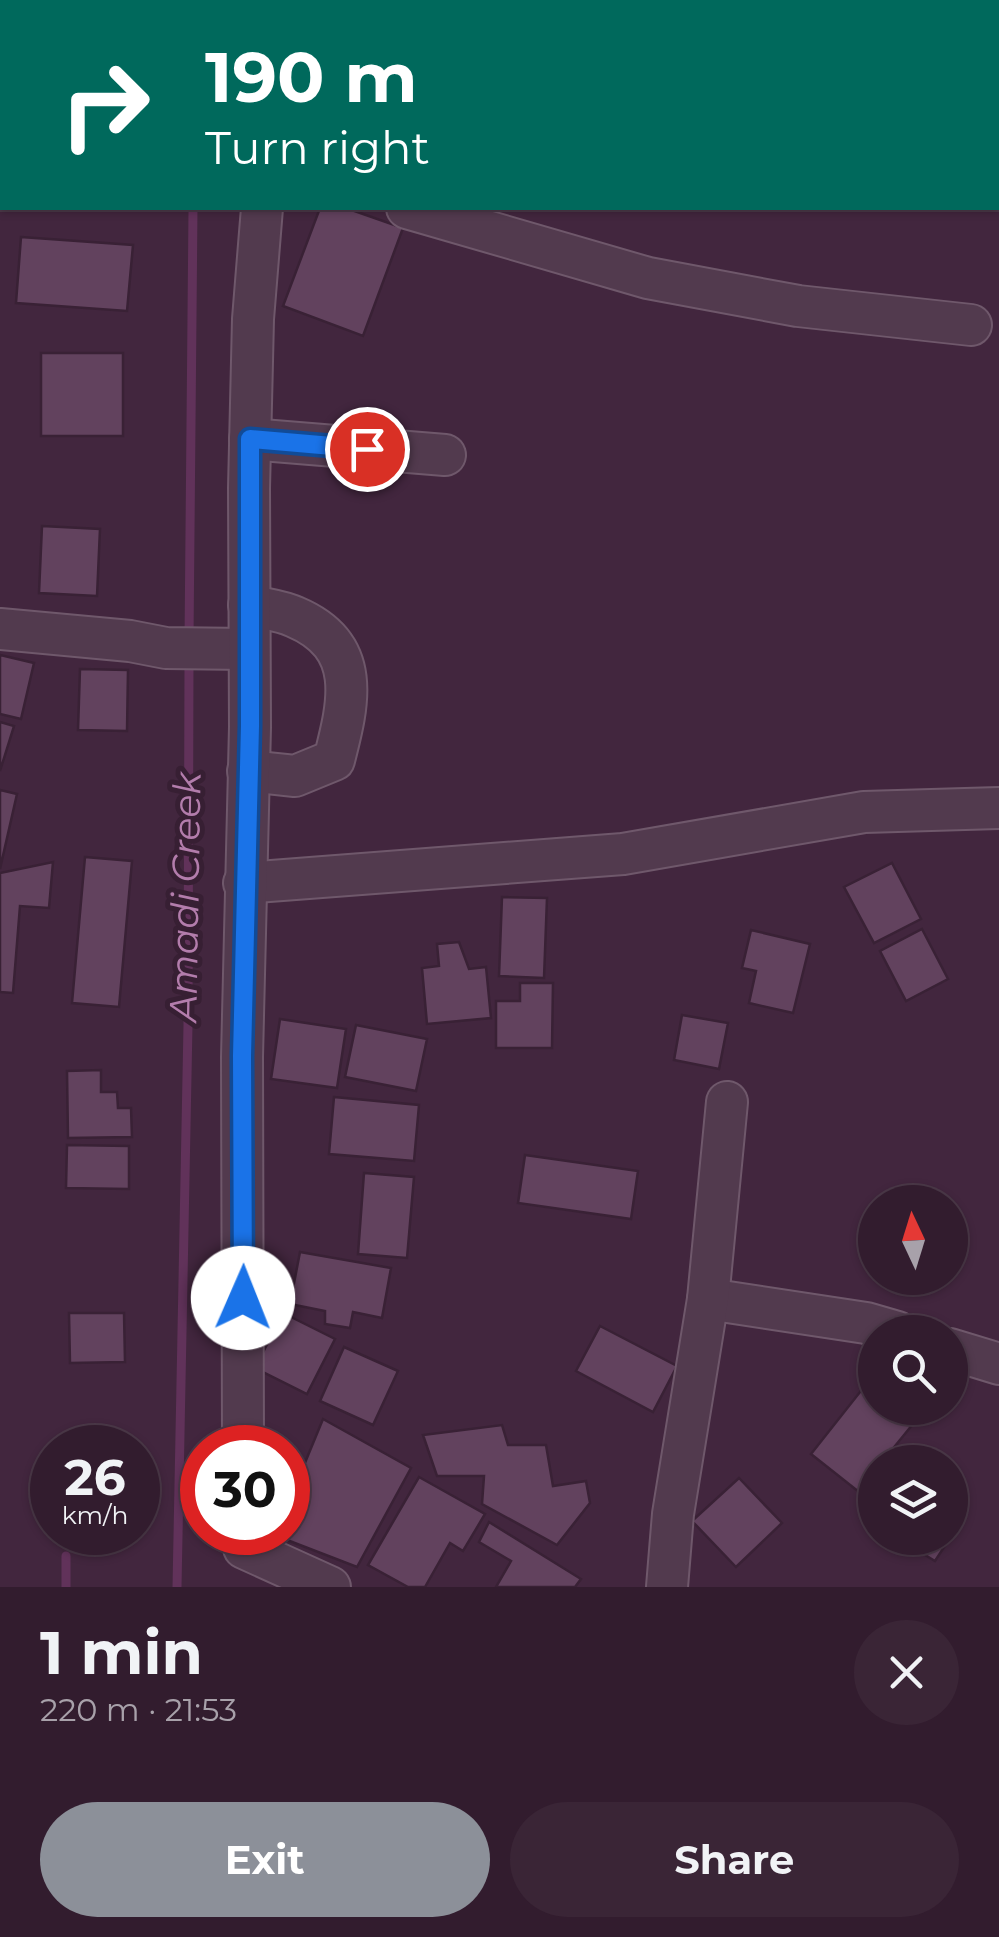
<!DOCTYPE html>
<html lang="en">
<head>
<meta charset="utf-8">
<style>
  body { margin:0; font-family:Montserrat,sans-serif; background:#3a2536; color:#f1f3f6; height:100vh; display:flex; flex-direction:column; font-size:38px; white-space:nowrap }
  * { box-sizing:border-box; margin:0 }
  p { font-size:32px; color:#a8a1aa }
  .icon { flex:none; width:55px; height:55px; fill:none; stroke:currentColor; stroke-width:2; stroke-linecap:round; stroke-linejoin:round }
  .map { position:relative; height:1587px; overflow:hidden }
  .sheet { display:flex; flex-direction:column; background:#321c2e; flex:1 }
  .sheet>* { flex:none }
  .guide { position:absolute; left:0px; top:0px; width:1000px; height:210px; box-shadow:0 2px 8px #0004,0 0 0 2px #4d3a4a; background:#00695c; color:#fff; overflow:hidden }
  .needle { width:65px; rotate:356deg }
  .buttons { position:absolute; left:858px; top:1185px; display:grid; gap:20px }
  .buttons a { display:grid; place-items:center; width:110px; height:110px; border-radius:50%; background:#321c2e; box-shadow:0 2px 8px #0004,0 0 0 2px #4d3a4a; font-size:50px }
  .speed { position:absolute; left:30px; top:1425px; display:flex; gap:20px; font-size:50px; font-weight:700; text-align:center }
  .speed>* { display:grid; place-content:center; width:130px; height:130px; border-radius:50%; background:#321c2e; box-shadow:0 2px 8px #0004,0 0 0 2px #4d3a4a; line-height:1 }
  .speed small { font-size:25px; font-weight:400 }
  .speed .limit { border:15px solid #d22; background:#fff; color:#111 }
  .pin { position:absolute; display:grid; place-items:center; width:85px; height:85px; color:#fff; margin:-42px; border:5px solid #fff; border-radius:50%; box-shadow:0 2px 10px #0007 }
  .me { position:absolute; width:110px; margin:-55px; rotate:1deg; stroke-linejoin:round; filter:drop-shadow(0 0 8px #0008) }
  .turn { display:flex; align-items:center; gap:35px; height:210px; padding:0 40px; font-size:45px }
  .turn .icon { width:130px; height:130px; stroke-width:2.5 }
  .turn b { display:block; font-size:70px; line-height:85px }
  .round { display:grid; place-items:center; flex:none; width:105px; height:105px; border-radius:52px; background:#3a2536 }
  .headline { display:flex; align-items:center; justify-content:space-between; height:170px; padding:0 40px }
  h1 { font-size:60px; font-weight:700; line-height:75px }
  .primary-button { display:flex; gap:20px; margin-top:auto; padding:20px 40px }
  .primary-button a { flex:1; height:115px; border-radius:60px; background:#8c9099; color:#fff; font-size:40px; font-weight:700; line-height:115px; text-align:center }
  .primary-button a+a { background:#3a2536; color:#f1f3f6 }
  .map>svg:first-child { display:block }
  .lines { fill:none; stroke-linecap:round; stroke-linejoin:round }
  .stream { stroke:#61325a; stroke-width:9 }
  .building { fill:#62425e; stroke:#392135; stroke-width:2.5 }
  .minor-casing { stroke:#6f586b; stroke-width:44 }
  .minor { stroke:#523a4e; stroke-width:40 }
  .route-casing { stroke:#114b97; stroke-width:25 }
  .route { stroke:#1a73e8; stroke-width:18 }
  .labels { text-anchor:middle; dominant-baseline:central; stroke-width:10; stroke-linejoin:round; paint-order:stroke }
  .water-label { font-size:38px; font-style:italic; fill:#b37dac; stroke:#371f33 }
</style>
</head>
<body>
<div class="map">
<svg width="999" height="1587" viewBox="0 0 999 1587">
  <rect width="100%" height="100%" fill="#42263e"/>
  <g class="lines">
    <g class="stream">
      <path d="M196,2V0"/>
      <path d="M189,640L193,208"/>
      <path d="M66,1587V1556"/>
      <path d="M177,1587L188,1025L189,660"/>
    </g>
  </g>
  <g class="building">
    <path d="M789,0H884L882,2Z"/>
    <path d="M320,208H346L403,228L363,336L283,306Z"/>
    <path d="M21,237L133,245L127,311L16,303Z"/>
    <rect x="41" y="353" width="82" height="83"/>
    <path d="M42,526L100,529L97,596L39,593Z"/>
    <path d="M0,655L34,663L21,719L0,714Z"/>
    <path d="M80,669L128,670L127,731L78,730Z"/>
    <path d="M0,722L14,726L0,771Z"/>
    <path d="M0,790L17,794L0,869Z"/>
    <path d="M85,857L132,861L119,1007L72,1003Z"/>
    <path d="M53,862L49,908L20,906L13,993L0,992V873Z"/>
    <path d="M892,863L921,919L874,943L844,887Z"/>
    <path d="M502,897L547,898L544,978L499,976Z"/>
    <path d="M922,929L948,979L906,1001L880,951Z"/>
    <path d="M751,930L810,944L793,1013L749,1003L756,971L742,968Z"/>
    <path d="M459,942L469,969L486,967L491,1018L427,1024L422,968L439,966L437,944Z"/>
    <path d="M520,983H553L552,1048H496V1001H520Z"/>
    <path d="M682,1015L728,1023L719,1069L674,1060Z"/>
    <path d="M280,1019L346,1029L337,1088L271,1079Z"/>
    <path d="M356,1025L427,1039L416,1091L345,1077Z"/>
    <path d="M101,1070V1092H117L118,1108H131L132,1137L68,1138L67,1071Z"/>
    <path d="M334,1097L419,1105L414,1161L329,1154Z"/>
    <path d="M67,1145L129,1146V1189L66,1188Z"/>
    <path d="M525,1155L638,1171L631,1219L518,1203Z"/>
    <path d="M364,1173L414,1177L407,1258L358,1254Z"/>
    <path d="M300,1252L391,1268L382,1318L353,1312L350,1328L325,1324V1311L290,1304Z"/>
    <path d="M69,1313H124L125,1362L70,1363Z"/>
    <path d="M283,1313L335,1339L307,1394L255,1368Z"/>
    <path d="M600,1326L677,1366L653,1412L576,1371Z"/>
    <path d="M344,1347L398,1371L373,1425L320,1401Z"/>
    <path d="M875,1373V1408H926L882,1462H875V1471L859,1492L811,1454Z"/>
    <path d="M323,1419L411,1468L357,1567L274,1535L288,1532V1504Z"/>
    <path d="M502,1425L508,1445H546L553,1486L586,1481L590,1503L557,1545L482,1504L484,1476H437L423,1435Z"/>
    <path d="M419,1477L485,1514L463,1551L450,1543L425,1587H408L368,1565Z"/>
    <path d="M739,1478L782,1523L736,1567L692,1521Z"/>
    <path d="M950,1501L967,1512L935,1561L897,1538H950Z"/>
    <path d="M489,1522L581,1579L575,1587H496L511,1561L479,1542Z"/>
  </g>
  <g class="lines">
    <defs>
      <g id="minor">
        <path d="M261,0V2"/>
        <path d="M0,123H2"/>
        <path d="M407,208L648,278L798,306L971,325"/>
        <path d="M250,439L445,455"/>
        <path d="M0,629L130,641L166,648L248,649"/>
        <path d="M248,771L295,776L334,760C349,702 363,646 295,617C281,610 263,609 249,605"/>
        <path d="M244,883L623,854L864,812L999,808"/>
        <path d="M708,1299L866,1323L897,1332"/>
        <path d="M950,1349L999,1364"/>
        <path d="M243,1448L242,1057L250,727L249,488L253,319L262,208"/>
        <path d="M244,1548L330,1587"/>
        <path d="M667,1587L673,1514L708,1299L727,1102"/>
      </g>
    </defs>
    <use href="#minor" class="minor-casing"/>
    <use href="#minor" class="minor"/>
  </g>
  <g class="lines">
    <defs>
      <path id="route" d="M243,1298L242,1056L250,726V439L367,449"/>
    </defs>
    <use href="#route" class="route-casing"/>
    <use href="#route" class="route"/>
  </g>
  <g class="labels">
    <g class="water-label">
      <text transform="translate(185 897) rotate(-89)">Amadi Creek</text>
    </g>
  </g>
</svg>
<div class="buttons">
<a><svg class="needle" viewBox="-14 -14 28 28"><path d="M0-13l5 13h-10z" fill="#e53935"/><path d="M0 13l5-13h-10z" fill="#a8a1aa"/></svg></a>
<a><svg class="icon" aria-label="search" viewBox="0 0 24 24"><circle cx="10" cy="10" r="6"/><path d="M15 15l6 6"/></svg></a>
<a><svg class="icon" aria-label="layers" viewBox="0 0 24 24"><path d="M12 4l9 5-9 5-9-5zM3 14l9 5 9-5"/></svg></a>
</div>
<div class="speed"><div>26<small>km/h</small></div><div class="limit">30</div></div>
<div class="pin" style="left:367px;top:449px;background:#d93025"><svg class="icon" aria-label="arrive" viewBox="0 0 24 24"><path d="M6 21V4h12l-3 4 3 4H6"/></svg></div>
<svg class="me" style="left:243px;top:1298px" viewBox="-20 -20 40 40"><circle r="19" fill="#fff"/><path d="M0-13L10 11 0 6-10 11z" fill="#1a73e8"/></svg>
<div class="guide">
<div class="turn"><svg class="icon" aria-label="right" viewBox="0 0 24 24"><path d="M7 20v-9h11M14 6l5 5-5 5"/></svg><div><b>190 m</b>Turn right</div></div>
</div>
</div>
<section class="sheet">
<div class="headline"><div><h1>1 min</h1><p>220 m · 21:53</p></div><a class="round"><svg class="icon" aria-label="close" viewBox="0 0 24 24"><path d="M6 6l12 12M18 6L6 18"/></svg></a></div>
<div class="primary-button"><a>Exit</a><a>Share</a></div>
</section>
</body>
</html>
